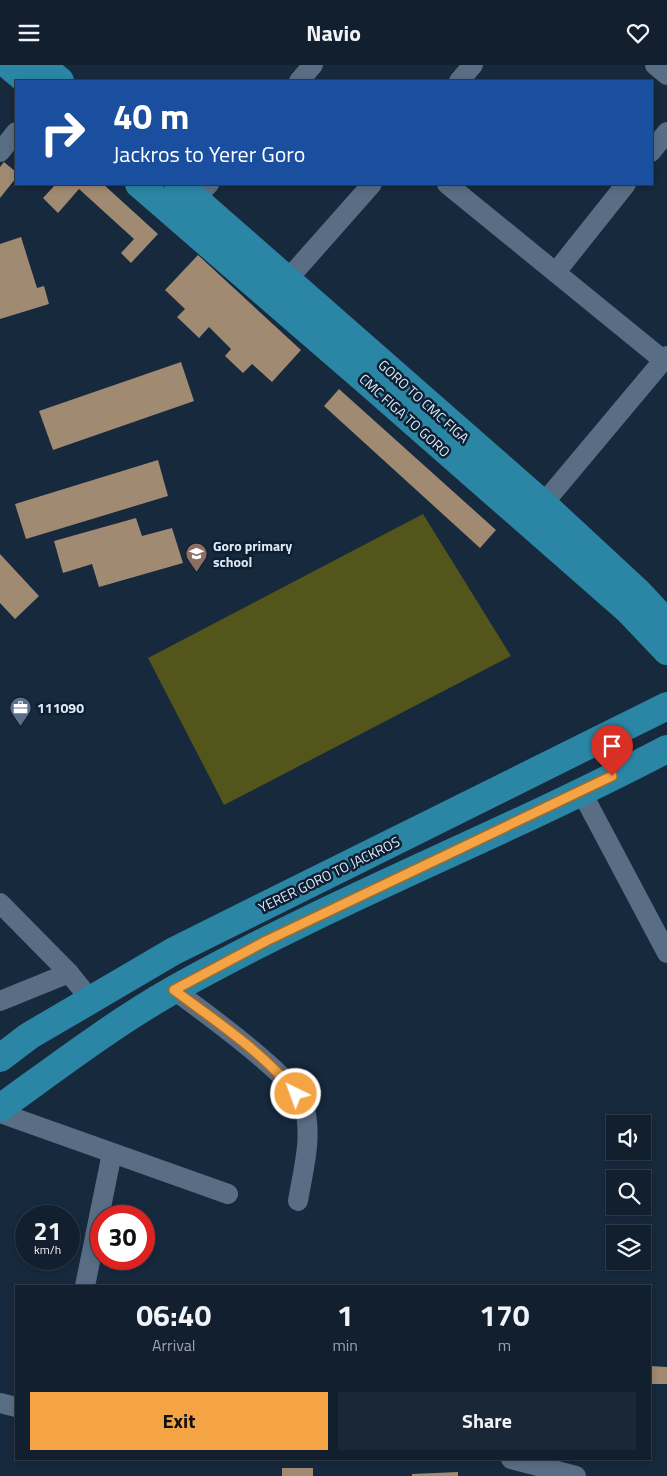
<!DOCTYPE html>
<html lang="en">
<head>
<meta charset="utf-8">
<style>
  body { margin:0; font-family:"Titillium Web",sans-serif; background:#1a2736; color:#f1f3f6; height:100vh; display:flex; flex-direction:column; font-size:19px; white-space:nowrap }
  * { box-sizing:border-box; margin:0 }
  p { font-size:16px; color:#9ca2aa }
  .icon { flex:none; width:28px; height:28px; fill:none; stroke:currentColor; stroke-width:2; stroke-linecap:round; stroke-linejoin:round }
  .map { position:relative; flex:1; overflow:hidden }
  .side { position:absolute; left:15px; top:1220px; width:636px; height:175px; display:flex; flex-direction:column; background:#111f2e; border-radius:0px; box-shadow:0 2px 8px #0003,0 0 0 1px #303d4a }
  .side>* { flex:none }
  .top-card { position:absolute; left:15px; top:15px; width:638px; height:105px; border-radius:0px; box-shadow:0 2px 8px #0003,0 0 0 1px #303d4a; background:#1a4fa0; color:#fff; overflow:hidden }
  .buttons { position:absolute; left:606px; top:1050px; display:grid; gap:10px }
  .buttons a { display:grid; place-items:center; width:45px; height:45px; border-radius:0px; background:#111f2e; box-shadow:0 2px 8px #0003,0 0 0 1px #303d4a; font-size:25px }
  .speed { position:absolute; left:15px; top:1140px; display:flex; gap:10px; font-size:25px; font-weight:700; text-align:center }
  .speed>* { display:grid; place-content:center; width:65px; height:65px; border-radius:50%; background:#111f2e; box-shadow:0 2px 8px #0003,0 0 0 1px #303d4a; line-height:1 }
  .speed small { font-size:12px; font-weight:400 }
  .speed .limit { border:8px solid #d22; background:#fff; color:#111 }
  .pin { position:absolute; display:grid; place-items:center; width:42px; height:42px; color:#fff; margin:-51px -21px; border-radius:50% 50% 50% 0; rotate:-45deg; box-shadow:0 0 5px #0007 }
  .pin .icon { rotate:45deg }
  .me { position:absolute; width:55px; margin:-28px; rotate:318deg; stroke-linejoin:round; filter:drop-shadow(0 0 4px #0008) }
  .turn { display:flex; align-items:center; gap:18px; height:105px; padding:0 15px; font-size:22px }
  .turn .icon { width:65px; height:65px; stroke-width:2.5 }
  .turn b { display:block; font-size:35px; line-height:42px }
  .eta { display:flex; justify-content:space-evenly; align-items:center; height:85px; text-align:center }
  .eta b { font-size:30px; font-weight:700; line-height:35px }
  .button { display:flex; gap:10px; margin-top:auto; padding:10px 15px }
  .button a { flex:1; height:58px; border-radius:0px; background:#f4a444; color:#111; font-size:20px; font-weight:700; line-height:58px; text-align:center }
  .button a+a { background:#1a2736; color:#f1f3f6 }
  header { display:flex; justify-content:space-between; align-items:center; height:65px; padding:0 15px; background:#111f2e; font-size:22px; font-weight:700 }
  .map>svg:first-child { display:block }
  .green { fill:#53551b }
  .building { fill:#a08a71 }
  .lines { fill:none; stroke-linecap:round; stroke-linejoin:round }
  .minor { stroke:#596e85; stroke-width:20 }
  .primary { stroke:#2b86a5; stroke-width:28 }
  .route-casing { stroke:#9f6b2c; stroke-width:12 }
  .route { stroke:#f4a444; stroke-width:9 }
  .labels { text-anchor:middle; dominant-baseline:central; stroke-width:5; stroke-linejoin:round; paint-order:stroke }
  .street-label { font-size:14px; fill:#dee9f7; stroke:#0d1f32 }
  .poi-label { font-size:14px; font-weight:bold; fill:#dee9f7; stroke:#0d1f32; text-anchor:start }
</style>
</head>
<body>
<header><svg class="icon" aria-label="menu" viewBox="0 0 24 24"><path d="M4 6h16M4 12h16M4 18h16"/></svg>Navio<svg class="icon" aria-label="heart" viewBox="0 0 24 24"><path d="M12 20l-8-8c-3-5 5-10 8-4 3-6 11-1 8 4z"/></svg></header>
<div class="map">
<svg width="667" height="1411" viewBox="0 0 667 1411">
  <rect width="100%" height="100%" fill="#17293d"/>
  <path class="green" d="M423,449L511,591L224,740L148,593Z"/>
  <g class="building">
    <path d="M4,97L16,107V113L0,133V102Z"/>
    <path d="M56,119H103L158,169L131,198L121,188L134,174L79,124L58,148L43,133Z"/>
    <path d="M21,172L37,223L44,221L49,239L0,254V179Z"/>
    <path d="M198,190L301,285L272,317L252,299L243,308L225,291L231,284L209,262L199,273L177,252L185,244L165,225Z"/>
    <path d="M181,297L194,336L53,385L39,346Z"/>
    <path d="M339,324L496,465L480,483L324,341Z"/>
    <path d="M158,395L168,431L26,474L15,439Z"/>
    <path d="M136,453L142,471L172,463L183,498L99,522L92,499L63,508L54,476Z"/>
    <path d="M0,489L39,531L15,554L0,538Z"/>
    <path d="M650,1301L667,1302V1319H650Z"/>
    <rect x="282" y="1403" width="31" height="8"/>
    <path d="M458,1407V1411H412V1409Z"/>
  </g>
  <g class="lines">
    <g class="minor">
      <path d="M655,0L667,10"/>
      <path d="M299,16L313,0"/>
      <path d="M459,16L473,0"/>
      <path d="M0,87L16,67"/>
      <path d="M651,87L667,67"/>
      <path d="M447,119L663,295"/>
      <path d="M195,134L209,119"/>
      <path d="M556,207L626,119"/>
      <path d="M288,214L372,119"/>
      <path d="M543,439L667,291"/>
      <path d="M581,726L667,888"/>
      <path d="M0,838L69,908L90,934"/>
      <path d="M174,925C200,944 297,1014 304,1041C313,1072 303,1105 298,1136"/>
      <path d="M0,936L69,908"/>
      <path d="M0,1048L228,1129"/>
      <path d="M85,1221L112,1088"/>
      <path d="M0,1338L16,1342"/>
      <path d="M511,1394L576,1411"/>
    </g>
    <g class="primary">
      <path d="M8,0L27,16"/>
      <path d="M41,0L60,16"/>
      <path d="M139,119L371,320L629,546L667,586"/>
      <path d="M178,119L543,439L638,527L667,558"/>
      <path d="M0,993L29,971L174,886L667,641"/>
      <path d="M0,1043C57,1002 112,960 173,925C333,835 505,769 667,684"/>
    </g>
  </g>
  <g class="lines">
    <defs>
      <path id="route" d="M296,1029C267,990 213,954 174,925L266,876L612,711"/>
    </defs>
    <use href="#route" class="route-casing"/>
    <use href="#route" class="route"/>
  </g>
  <defs>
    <symbol id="school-pin" viewBox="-11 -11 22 30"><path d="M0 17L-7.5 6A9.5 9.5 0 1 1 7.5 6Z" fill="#8d6e63" stroke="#0d1f32"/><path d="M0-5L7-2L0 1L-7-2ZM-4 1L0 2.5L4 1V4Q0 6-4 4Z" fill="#fff"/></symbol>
    <symbol id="office-pin" viewBox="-11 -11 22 30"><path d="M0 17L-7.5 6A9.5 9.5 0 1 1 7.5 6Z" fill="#5c6f8a" stroke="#0d1f32"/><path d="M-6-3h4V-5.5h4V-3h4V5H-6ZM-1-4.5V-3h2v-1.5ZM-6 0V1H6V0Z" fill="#fff"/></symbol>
  </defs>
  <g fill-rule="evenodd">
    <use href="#school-pin" x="184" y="476" width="25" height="34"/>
    <use href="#office-pin" x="8" y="630" width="25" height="34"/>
  </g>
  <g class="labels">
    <g class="street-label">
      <text transform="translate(424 336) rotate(42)">GORO TO CMC FIGA</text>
      <text transform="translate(405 350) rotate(42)">CMC FIGA TO GORO</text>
      <text transform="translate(329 809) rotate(-26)">YERER GORO TO JACKROS</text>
    </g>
    <g class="poi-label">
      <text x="213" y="480">Goro primary<tspan x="213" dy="16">school</tspan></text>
      <text x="37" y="642">111090</text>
    </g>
  </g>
</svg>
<div class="buttons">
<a><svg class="icon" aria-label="sound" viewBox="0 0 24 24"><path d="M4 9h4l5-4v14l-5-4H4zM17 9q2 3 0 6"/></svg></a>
<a><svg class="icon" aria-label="search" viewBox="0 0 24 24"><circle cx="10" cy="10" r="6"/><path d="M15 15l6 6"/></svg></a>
<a><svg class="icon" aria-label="layers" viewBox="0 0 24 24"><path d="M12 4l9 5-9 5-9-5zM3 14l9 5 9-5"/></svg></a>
</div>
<div class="speed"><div>21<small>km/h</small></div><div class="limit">30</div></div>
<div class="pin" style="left:612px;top:711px;background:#d93025"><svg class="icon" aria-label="arrive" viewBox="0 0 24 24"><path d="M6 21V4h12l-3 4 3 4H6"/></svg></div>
<svg class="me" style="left:296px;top:1029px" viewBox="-20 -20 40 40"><circle r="17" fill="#f4a444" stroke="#fff" stroke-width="3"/><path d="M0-11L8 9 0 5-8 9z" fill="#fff"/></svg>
<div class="top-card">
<div class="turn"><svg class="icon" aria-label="right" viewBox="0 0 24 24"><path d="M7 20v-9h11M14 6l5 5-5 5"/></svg><div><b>40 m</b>Jackros to Yerer Goro</div></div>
</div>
<section class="side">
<div class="eta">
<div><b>06:40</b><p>Arrival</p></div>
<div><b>1</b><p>min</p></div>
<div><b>170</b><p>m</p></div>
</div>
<div class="button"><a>Exit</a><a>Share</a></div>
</section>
</div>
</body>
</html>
